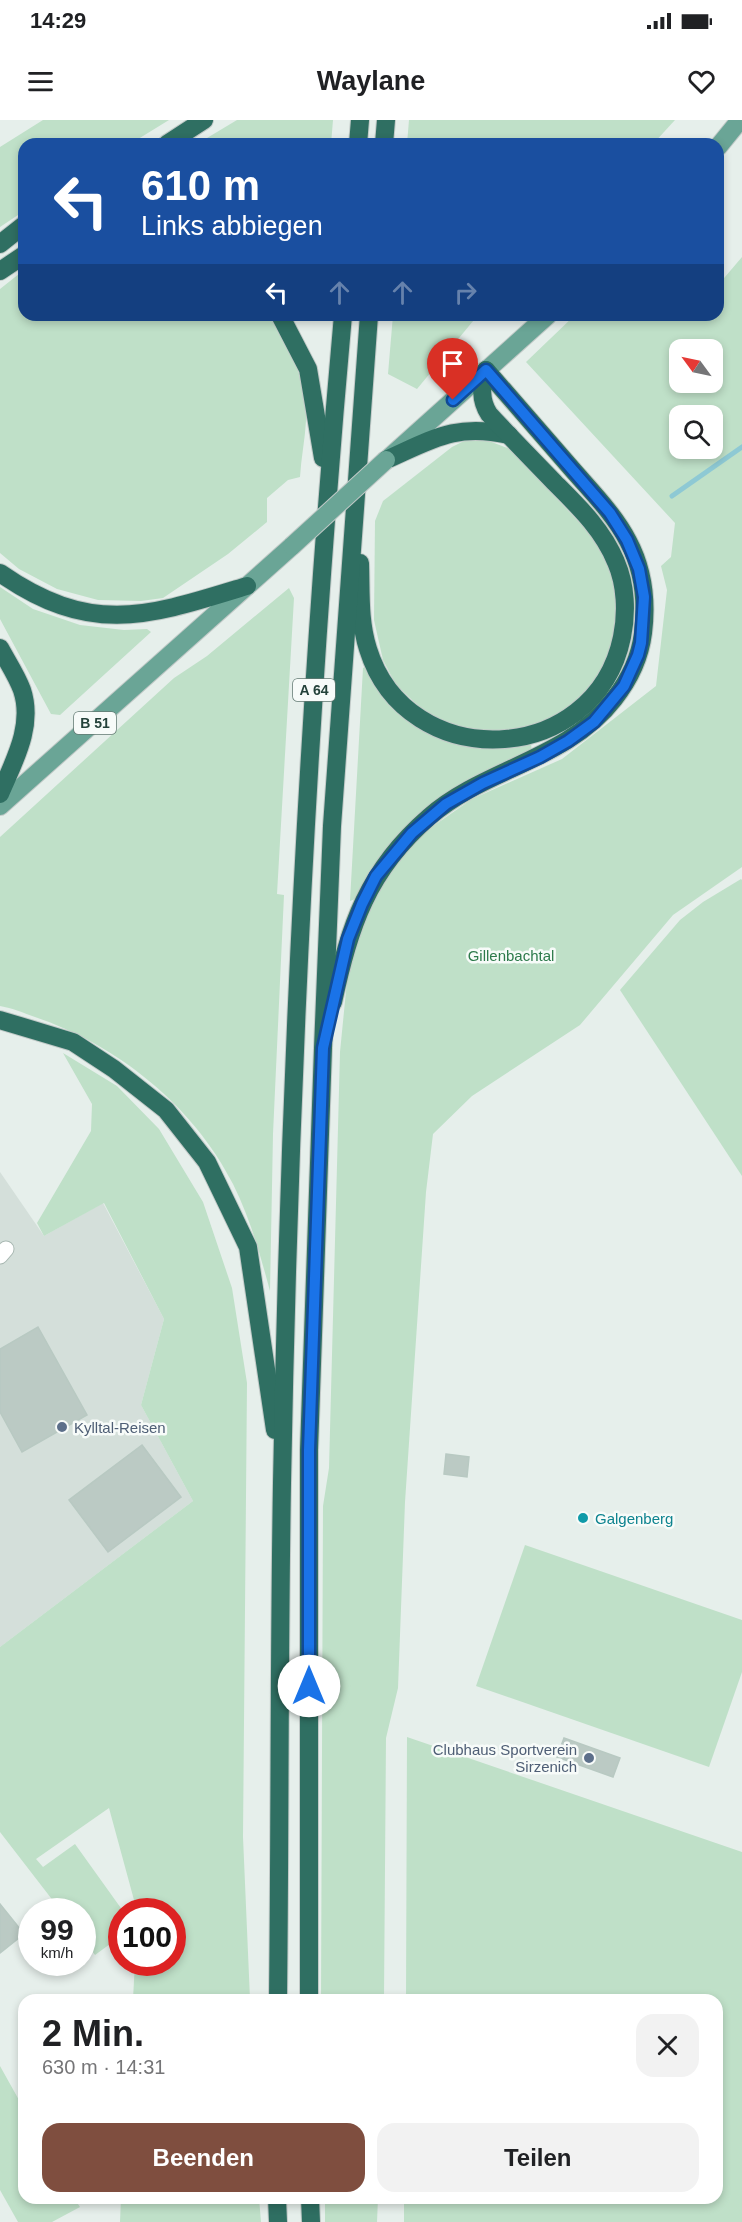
<!DOCTYPE html>
<html lang="de">
<head>
<meta charset="utf-8">
<style>
  body { margin:0; font-family:Helvetica,sans-serif; background:#f2f2f2; color:#202124; height:100vh; display:flex; flex-direction:column; font-size:22px; white-space:nowrap }
  * { box-sizing:border-box; margin:0 }
  p { font-size:20px; color:#757577 }
  .icon { flex:none; width:33px; height:33px; fill:none; stroke:currentColor; stroke-width:2; stroke-linecap:round; stroke-linejoin:round }
  .map { position:relative; flex:1; overflow:hidden }
  .side { position:absolute; left:18px; top:1874px; width:705px; height:210px; display:flex; flex-direction:column; background:#fff; border-radius:18px; box-shadow:0 3px 9px #0003 }
  .side>* { flex:none }
  .banner { position:absolute; left:18px; top:18px; width:706px; height:183px; border-radius:18px; box-shadow:0 3px 9px #0003; background:#1a4fa0; color:#fff; overflow:hidden }
  .needle { width:39px; rotate:303deg }
  .buttons { position:absolute; left:669px; top:219px; display:grid; gap:12px }
  .buttons a { display:grid; place-items:center; width:54px; height:54px; border-radius:12px; background:#fff; box-shadow:0 3px 9px #0003; font-size:30px }
  .speed { position:absolute; left:18px; top:1778px; display:flex; gap:12px; font-size:30px; font-weight:700; text-align:center }
  .speed>* { display:grid; place-content:center; width:78px; height:78px; border-radius:50%; background:#fff; box-shadow:0 3px 9px #0003; line-height:1 }
  .speed small { font-size:15px; font-weight:400 }
  .speed .limit { border:9px solid #d22; background:#fff; color:#111 }
  .pin { position:absolute; display:grid; place-items:center; width:51px; height:51px; color:#fff; margin:-62px -26px; border-radius:50% 50% 50% 0; rotate:-45deg; box-shadow:0 0 6px #0007 }
  .pin .icon { rotate:45deg }
  .me { position:absolute; width:66px; margin:-33px; rotate:0deg; stroke-linejoin:round; filter:drop-shadow(0 0 4px #0008) }
  .turn { display:flex; align-items:center; gap:21px; height:126px; padding:0 24px; font-size:27px }
  .turn .icon { width:78px; height:78px; stroke-width:2.5 }
  .turn b { display:block; font-size:42px; line-height:51px }
  .lanes { display:flex; align-items:center; height:57px; padding:0 24px; background:#0003; justify-content:center; gap:30px; direction:ltr }
  .lanes .off { opacity:.35 }
  .round { display:grid; place-items:center; flex:none; width:63px; height:63px; border-radius:18px; background:#f2f2f2 }
  .overview { display:flex; align-items:center; justify-content:space-between; height:102px; padding:0 24px }
  h1 { font-size:36px; font-weight:600; line-height:45px }
  .action { display:flex; gap:12px; margin-top:auto; padding:12px 24px }
  .action a { flex:1; height:69px; border-radius:18px; background:#7f4e3f; color:#fff; font-size:24px; font-weight:600; line-height:69px; text-align:center }
  .action a+a { background:#f2f2f2; color:#202124 }
  .status { display:flex; justify-content:space-between; align-items:center; height:42px; padding:0 30px; background:#fff; direction:ltr }
  .status svg { height:16px; fill:currentColor }
  header { display:flex; justify-content:space-between; align-items:center; height:78px; padding:0 24px; background:#fff; font-size:27px; font-weight:600 }
  .map>svg:first-child { display:block }
  .built { fill:#d4dfda }
  .green { fill:#bfe0c8; fill-rule:evenodd }
  .lines { fill:none; stroke-linecap:round; stroke-linejoin:round }
  .stream { stroke:#8ec9d4; stroke-width:5 }
  .building { fill:#bbcac4; stroke:#b8c9c2; stroke-width:1.5 }
  .street-casing { stroke:#a8b8b2; stroke-width:17 }
  .primary-casing { stroke:#c2cac8; stroke-width:20 }
  .highway-casing { stroke:#c2cac8; stroke-width:20 }
  .street { stroke:#fff; stroke-width:15 }
  .primary { stroke:#6aa596; stroke-width:18 }
  .highway { stroke:#2f6f62; stroke-width:18 }
  .primary-bridge-casing { stroke:#c2cac8; stroke-width:20; stroke-linecap:butt }
  .primary-bridge { stroke:#6aa596; stroke-width:18 }
  .route-casing { stroke:#114b97; stroke-width:15 }
  .route { stroke:#1a73e8; stroke-width:10 }
  .service-dot { fill:#5c6f8a; stroke:#f7fbf9; stroke-width:2 }
  .culture-dot { fill:#0f9aa8; stroke:#f7fbf9; stroke-width:2 }
  .labels { text-anchor:middle; dominant-baseline:central; stroke-width:5; stroke-linejoin:round; paint-order:stroke }
  .shield { fill:#f7fbf9; stroke:#637a73; stroke-width:1.5 }
  .shield-label { font-size:14px; font-weight:bold; fill:#24423a }
  .park-label { font-size:15px; fill:#2d7a4b; stroke:#f7fbf9 }
  .service-label { font-size:15px; fill:#4e5e75; stroke:#f7fbf9; text-anchor:start }
  .culture-label { font-size:15px; fill:#0d838f; stroke:#f7fbf9; text-anchor:start }
</style>
</head>
<body>
<div class="status"><b>14:29</b><svg viewBox="0 0 49 12"><path d="M0 12V9h3v3zM5 12V6h3v6zM10 12V3h3v9zM15 12V0h3v12zM26 1h20v11H26zM47 4h2v5h-2z"/></svg></div>
<header><svg class="icon" aria-label="menu" viewBox="0 0 24 24"><path d="M4 6h16M4 12h16M4 18h16"/></svg>Waylane<svg class="icon" aria-label="heart" viewBox="0 0 24 24"><path d="M12 20l-8-8c-3-5 5-10 8-4 3-6 11-1 8 4z"/></svg></header>
<div class="map">
<svg width="742" height="2102" viewBox="0 0 742 2102">
  <rect width="100%" height="100%" fill="#e6efeb"/>
  <path class="built" d="M0,1052L44,1116L103,1083L164,1199L141,1285L193,1381L0,1527Z"/>
  <g class="green">
    <path d="M43,0H169L130,24H24V91L0,107V27Z"/>
    <path d="M237,0H333L331,24H197Z"/>
    <path d="M409,0H675L653,24H407Z"/>
    <path d="M742,137V747L673,795L580,905L472,976L433,1014L426,1072L405,1382L398,1568L386,1618L384,1879L321,1880L323,1386L329,1348L340,932L348,851L362,798L386,759L419,716L472,679L562,639L656,566L667,470L661,446L671,437L675,403L526,242L575,195H718L719,164ZM680,230H712V262H680ZM680,296H712V328H680Z"/>
    <path d="M24,150V195H272C291,230 307,260 306,301C305,320 301,338 300,357L288,360L267,378V402L228,434L163,478L141,481L98,480L57,469L19,449L0,433V169Z"/>
    <path d="M393,195H478L417,269L388,254Z"/>
    <path d="M481,318L510,329L594,418L612,452L617,485L615,515L604,547L583,574L558,596L527,610L493,614L454,607L425,592L396,565L383,540L374,500L375,401L383,381L452,327L464,321Z"/>
    <path d="M0,467L33,489L80,505L124,510L147,509L151,512L60,595L51,594L0,499Z"/>
    <path d="M289,468L294,478L277,774L284,775L273,1014L270,1171C260,1134 250,1098 233,1064C193,985 117,925 35,897C24,893 12,888 0,886V717L174,558L207,536Z"/>
    <path d="M367,546C398,614 461,636 531,623L532,632L505,644L366,759L355,779L350,781L363,548Z"/>
    <path d="M741,759L742,760V1056L620,870L680,800L703,782Z"/>
    <path d="M63,933L117,966L159,1009L203,1082L232,1168L247,1263L243,1717L250,1879H133L135,1842H172V1791H137L109,1688L36,1739L43,1747L75,1724L123,1791L121,1816L95,1835L83,1818L82,1791H61L0,1712V1527L193,1381L141,1285L164,1199L104,1083L44,1116L37,1103L91,1011L92,984Z"/>
    <path d="M525,1425L742,1500V1552L709,1647L476,1566Z"/>
    <path d="M407,1617L742,1732V2102H404V2078H717V1880L406,1879Z"/>
    <path d="M0,1946L24,1989V2078H74L80,2087L52,2102H18L0,2070Z"/>
    <path d="M121,2078H259L261,2102H120Z"/>
    <path d="M325,2078H378L377,2102H325Z"/>
  </g>
  <g class="lines">
    <path class="stream" d="M672,376L742,327"/>
  </g>
  <g class="building">
    <path d="M38,1207L87,1295L22,1332L0,1292V1229Z"/>
    <path d="M142,1325L181,1377L108,1432L69,1380Z"/>
    <path d="M446,1334L469,1337L467,1357L444,1354Z"/>
    <path d="M564,1618L620,1638L613,1657L557,1637Z"/>
    <path d="M0,1784L24,1814L0,1833Z"/>
  </g>
  <g class="lines">
    <defs>
      <path id="street" d="M0,1136L6,1129"/>
      <g id="primary">
        <path d="M718,27L740,0"/>
        <path d="M390,337L548,195"/>
        <path d="M0,686L292,426"/>
      </g>
      <g id="highway">
        <path d="M167,24L204,0"/>
        <path d="M358,24L360,0"/>
        <path d="M384,24L386,0"/>
        <path d="M0,124L24,105"/>
        <path d="M0,151L24,135"/>
        <path d="M280,195L308,249L323,338"/>
        <path d="M386,340C433,319 456,303 509,315"/>
        <path d="M360,443C361,472 359,501 368,529C407,655 595,648 622,517C627,493 626,465 616,442C603,410 579,387 555,363C533,340 511,318 489,294C480,280 481,266 486,250"/>
        <path d="M0,453C92,517 149,496 247,466"/>
        <path d="M0,528C7,541 17,556 22,570C34,606 14,641 0,674"/>
        <path d="M333,882C350,805 367,751 429,697C485,648 567,640 614,579C629,560 640,537 643,513C647,481 643,449 628,421C614,394 592,372 572,349C543,316 515,283 486,250"/>
        <path d="M0,900L73,922L114,949L166,990L207,1042L248,1127L275,1310"/>
        <path d="M278,1880C280,1707 279,1535 282,1363C289,973 308,583 343,195"/>
        <path d="M309,1880V1330L323,928L332,706L369,195"/>
        <path d="M277,2078L278,2102"/>
        <path d="M310,2078L311,2102"/>
      </g>
    </defs>
    <use href="#street" class="street-casing"/>
    <use href="#primary" class="primary-casing"/>
    <use href="#highway" class="highway-casing"/>
    <use href="#street" class="street"/>
    <use href="#primary" class="primary"/>
    <use href="#highway" class="highway"/>
    <defs>
      <path id="primary-bridge" d="M292,426L386,340"/>
    </defs>
    <use href="#primary-bridge" class="primary-bridge-casing"/>
    <use href="#primary-bridge" class="primary-bridge"/>
  </g>
  <g class="lines">
    <defs>
      <path id="route" d="M309,1566V1330L323,928L348,819L362,784L376,756L412,713L446,684L483,663L540,637L568,621L594,602L624,566L638,535L641,523L644,477L639,449L627,420L610,393L486,250L453,280"/>
    </defs>
    <use href="#route" class="route-casing"/>
    <use href="#route" class="route"/>
  </g>
  <g class="service-dot">
    <circle cx="62" cy="1307" r="6"/>
    <circle cx="589" cy="1638" r="6"/>
  </g>
  <circle class="culture-dot" cx="583" cy="1398" r="6"/>
  <g class="labels">
    <g class="shield">
      <rect x="293" y="559" width="42" height="22" rx="4.5"/>
      <rect x="74" y="592" width="42" height="22" rx="4.5"/>
    </g>
    <g class="shield-label">
      <text x="314" y="570">A 64</text>
      <text x="95" y="603">B 51</text>
    </g>
    <g class="park-label">
      <text x="511" y="835">Gillenbachtal</text>
    </g>
    <g class="service-label">
      <text x="74" y="1307">Kylltal-Reisen</text>
      <text x="577" y="1629" text-anchor="end">Clubhaus Sportverein<tspan x="577" dy="17">Sirzenich</tspan></text>
    </g>
    <g class="culture-label">
      <text x="595" y="1398">Galgenberg</text>
    </g>
  </g>
</svg>
<div class="buttons">
<a><svg class="needle" viewBox="-14 -14 28 28"><path d="M0-13l5 13h-10z" fill="#e53935"/><path d="M0 13l5-13h-10z" fill="#757577"/></svg></a>
<a><svg class="icon" aria-label="search" viewBox="0 0 24 24"><circle cx="10" cy="10" r="6"/><path d="M15 15l6 6"/></svg></a>
</div>
<div class="speed"><div>99<small>km/h</small></div><div class="limit">100</div></div>
<div class="pin" style="left:453px;top:280px;background:#d93025"><svg class="icon" aria-label="arrive" viewBox="0 0 24 24"><path d="M6 21V4h12l-3 4 3 4H6"/></svg></div>
<svg class="me" style="left:309px;top:1566px" viewBox="-20 -20 40 40"><circle r="19" fill="#fff"/><path d="M0-13L10 11 0 6-10 11z" fill="#1a73e8"/></svg>
<div class="banner">
<div class="turn"><svg class="icon" aria-label="left" viewBox="0 0 24 24"><path d="M17 20v-9H6M10 6l-5 5 5 5"/></svg><div><b>610 m</b>Links abbiegen</div></div>
<div class="lanes"><svg class="icon" aria-label="left" viewBox="0 0 24 24"><path d="M17 20v-9H6M10 6l-5 5 5 5"/></svg><svg class="icon off" aria-label="ahead" viewBox="0 0 24 24"><path d="M12 20V5M6 11l6-6 6 6"/></svg><svg class="icon off" aria-label="ahead" viewBox="0 0 24 24"><path d="M12 20V5M6 11l6-6 6 6"/></svg><svg class="icon off" aria-label="right" viewBox="0 0 24 24"><path d="M7 20v-9h11M14 6l5 5-5 5"/></svg></div>
</div>
<section class="side">
<div class="overview"><div><h1>2 Min.</h1><p>630 m · 14:31</p></div><a class="round"><svg class="icon" aria-label="close" viewBox="0 0 24 24"><path d="M6 6l12 12M18 6L6 18"/></svg></a></div>
<div class="action"><a>Beenden</a><a>Teilen</a></div>
</section>
</div>
</body>
</html>
